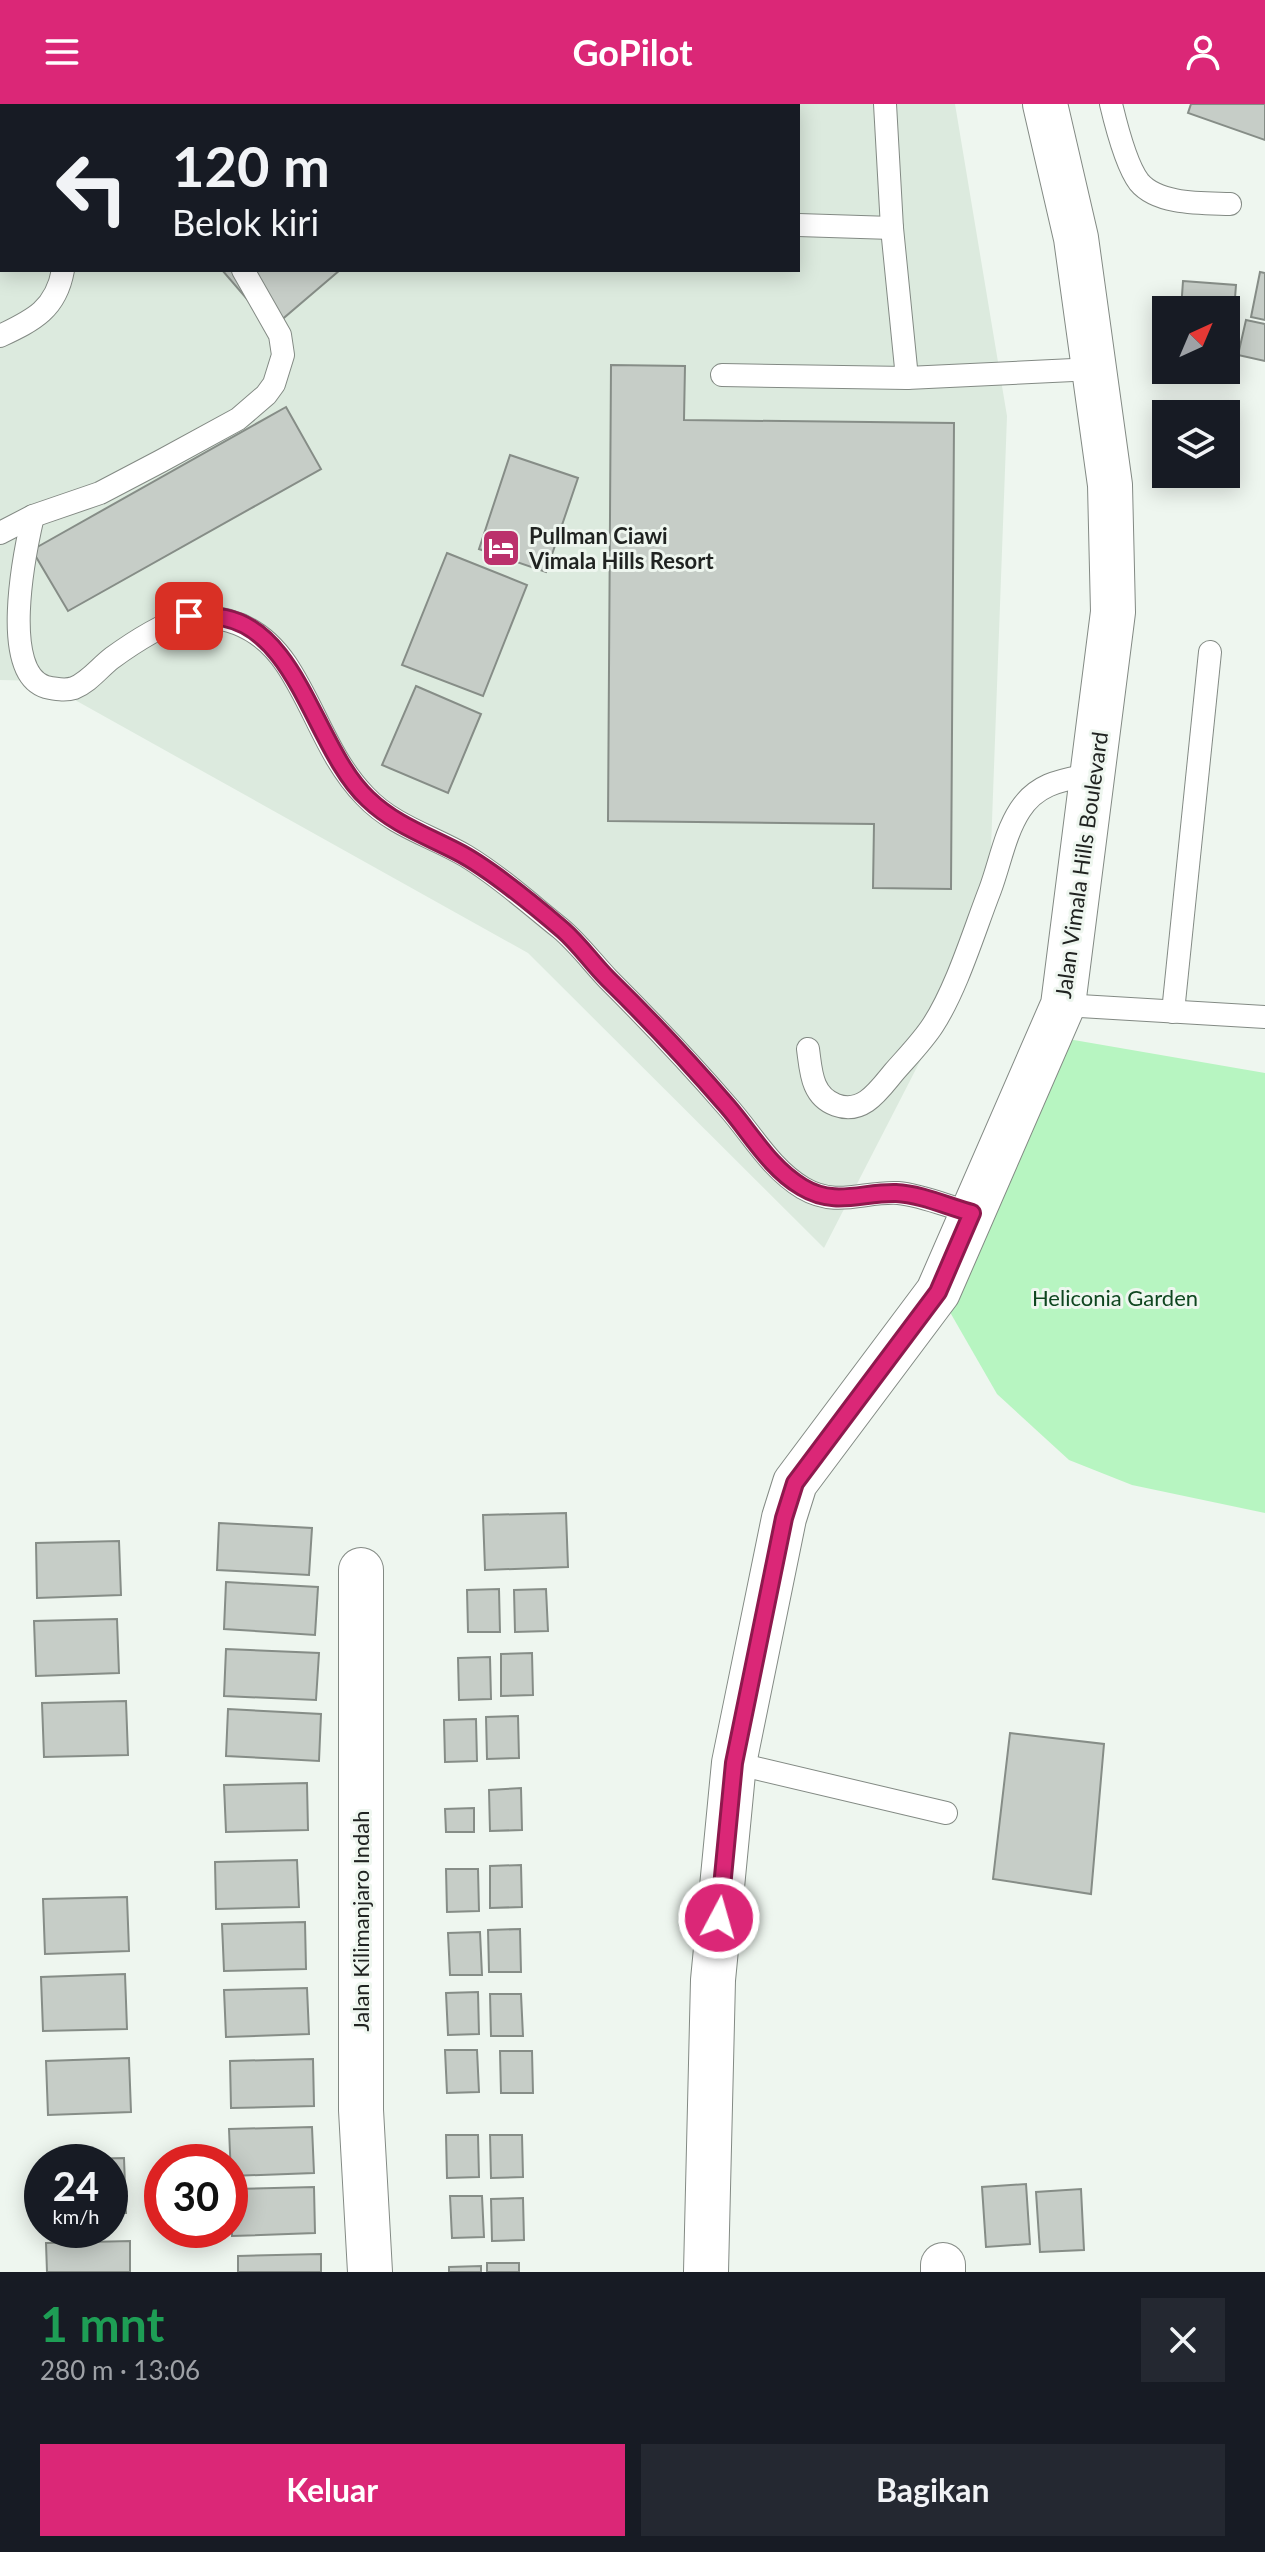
<!DOCTYPE html>
<html lang="id">
<head>
<meta charset="utf-8">
<style>
  body { margin:0; font-family:Lato,sans-serif; background:#242831; color:#f1f3f6; height:100vh; display:flex; flex-direction:column; font-size:30px; white-space:nowrap }
  * { box-sizing:border-box; margin:0 }
  p { font-size:26px; color:#9ea1a6 }
  .icon { flex:none; width:44px; height:44px; fill:none; stroke:currentColor; stroke-width:2; stroke-linecap:round; stroke-linejoin:round }
  .map { position:relative; height:2168px; overflow:hidden }
  .panel { display:flex; flex-direction:column; background:#171b24; flex:1 }
  .panel>* { flex:none }
  .top-card { position:absolute; left:0px; top:0px; width:800px; height:168px; box-shadow:0 4px 20px #0003; background:#171b24; color:#f1f3f6; overflow:hidden }
  .needle { width:52px; rotate:44deg }
  .fabs { position:absolute; left:1152px; top:192px; display:grid; gap:16px }
  .fabs a { display:grid; place-items:center; width:88px; height:88px; border-radius:0px; background:#171b24; box-shadow:0 4px 20px #0003; font-size:40px }
  .speed { position:absolute; left:24px; top:2040px; display:flex; gap:16px; font-size:40px; font-weight:700; text-align:center }
  .speed>* { display:grid; place-content:center; width:104px; height:104px; border-radius:50%; background:#171b24; box-shadow:0 4px 20px #0003; line-height:1 }
  .speed small { font-size:20px; font-weight:400 }
  .speed .limit { border:12px solid #d22; background:#fff; color:#111 }
  .pin { position:absolute; display:grid; place-items:center; width:68px; height:68px; color:#fff; margin:-34px; border-radius:16px; box-shadow:0 4px 12px #0006 }
  .me { position:absolute; width:88px; margin:-44px; rotate:6deg; stroke-linejoin:round; filter:drop-shadow(0 0 6px #0008) }
  .turn { display:flex; align-items:center; gap:28px; height:168px; padding:0 40px; font-size:36px }
  .turn .icon { width:104px; height:104px; stroke-width:2.5 }
  .turn b { display:block; font-size:56px; line-height:68px }
  .round { display:grid; place-items:center; flex:none; width:84px; height:84px; border-radius:0px; background:#242831 }
  .overview { display:flex; align-items:center; justify-content:space-between; height:136px; padding:0 40px }
  h1 { font-size:48px; font-weight:700; line-height:60px; color:#1e9e55 }
  .button { display:flex; gap:16px; margin-top:auto; padding:16px 40px }
  .button a { flex:1; height:92px; border-radius:0px; background:#db2777; color:#fff; font-size:32px; font-weight:700; line-height:92px; text-align:center }
  .button a+a { background:#242831; color:#f1f3f6 }
  header { display:flex; justify-content:space-between; align-items:center; height:104px; padding:0 40px; background:#db2777; color:#fff; font-size:36px; font-weight:700 }
  .map>svg:first-child { display:block }
  .built { fill:#dceade; fill-rule:evenodd }
  .green { fill:#b7f5c1 }
  .building { fill:#c6cdc7; stroke:#868d87; stroke-width:2 }
  .lines { fill:none; stroke-linecap:round; stroke-linejoin:round }
  .lane-casing { stroke:#838a84; stroke-width:24 }
  .street-casing { stroke:#838a84; stroke-width:46 }
  .lane { stroke:#fff; stroke-width:22 }
  .street { stroke:#fff; stroke-width:44 }
  .route-casing { stroke:#8e194d; stroke-width:20 }
  .route { stroke:#db2777; stroke-width:14 }
  .labels { text-anchor:middle; dominant-baseline:central; stroke-width:6; stroke-linejoin:round; paint-order:stroke }
  .poi-label { font-size:22px; font-weight:bold; fill:#202321; stroke:#eef6ef; text-anchor:start }
  .street-label { font-size:22px; fill:#202321; stroke:#eef6ef }
  .park-label { font-size:22px; fill:#0e461f; stroke:#eef6ef }
</style>
</head>
<body>
<header><svg class="icon" aria-label="menu" viewBox="0 0 24 24"><path d="M4 6h16M4 12h16M4 18h16"/></svg>GoPilot<svg class="icon" aria-label="person" viewBox="0 0 24 24"><circle cx="12" cy="8" r="4"/><path d="M4 21q1-7 8-7t8 7"/></svg></header>
<div class="map">
<svg width="1265" height="2168" viewBox="0 0 1265 2168">
  <rect width="100%" height="100%" fill="#eef6ef"/>
  <path class="built" d="M0,0H955L1007,312L988,825L824,1144L528,849L41,577L0,576ZM2,2H798V166H2Z"/>
  <path class="green" d="M1068,935L1265,969V1409L1132,1381L1069,1356L997,1290L947,1203Z"/>
  <g class="building">
    <path d="M94,0H202L200,2Z"/>
    <path d="M1191,0H1265V36L1188,9Z"/>
    <path d="M222,166H340L272,224Z"/>
    <path d="M1260,168L1265,169V216L1251,213Z"/>
    <path d="M1183,177L1236,181L1231,247H1226V206H1181Z"/>
    <path d="M1246,216L1265,220V257L1238,251Z"/>
    <path d="M611,261L685,262L684,316L954,319L951,785L873,784L874,720L608,717Z"/>
    <path d="M286,303L321,365L68,507L32,446Z"/>
    <path d="M510,351L578,374L546,468L479,445Z"/>
    <path d="M447,449L527,481L483,592L402,561Z"/>
    <path d="M416,582L481,610L448,689L382,661Z"/>
    <path d="M566,1409L568,1463L485,1466L483,1411Z"/>
    <path d="M219,1419L312,1424L309,1471L217,1466Z"/>
    <path d="M119,1437L121,1491L37,1494L36,1439Z"/>
    <path d="M226,1478L318,1483L315,1531L224,1525Z"/>
    <path d="M499,1485L500,1528H468L467,1486Z"/>
    <path d="M546,1485L548,1527L515,1528L514,1486Z"/>
    <path d="M117,1515L119,1569L36,1572L34,1517Z"/>
    <path d="M226,1545L319,1549L316,1596L224,1592Z"/>
    <path d="M532,1549L533,1591L501,1592V1550Z"/>
    <path d="M490,1553L491,1595L459,1596L458,1554Z"/>
    <path d="M126,1597L128,1651L44,1653L42,1599Z"/>
    <path d="M228,1605L321,1610L319,1657L226,1652Z"/>
    <path d="M518,1612L519,1654L487,1655L486,1613Z"/>
    <path d="M476,1615L477,1657L445,1658L444,1616Z"/>
    <path d="M1010,1629L1104,1640L1091,1790L993,1775Z"/>
    <path d="M307,1679L308,1726L226,1728L224,1681Z"/>
    <path d="M521,1684L522,1726L490,1727L489,1686Z"/>
    <path d="M474,1704V1728H446L445,1705Z"/>
    <path d="M297,1756L299,1803L216,1805L215,1758Z"/>
    <path d="M521,1761L522,1803L490,1804V1762Z"/>
    <path d="M446,1765H478L479,1807L447,1808Z"/>
    <path d="M127,1793L129,1847L45,1850L43,1795Z"/>
    <path d="M305,1818L306,1865L224,1867L222,1820Z"/>
    <path d="M520,1825L521,1868H489L488,1826Z"/>
    <path d="M480,1828L482,1871H450L448,1829Z"/>
    <path d="M125,1870L127,1925L43,1927L41,1873Z"/>
    <path d="M307,1884L309,1930L226,1933L224,1886Z"/>
    <path d="M478,1888L479,1930L448,1931L446,1889Z"/>
    <path d="M490,1890H521L523,1932H491Z"/>
    <path d="M445,1946H477L479,1988L447,1989Z"/>
    <path d="M500,1947H532L533,1989H501Z"/>
    <path d="M129,1954L131,2008L48,2011L46,1957Z"/>
    <path d="M313,1955L314,2002L231,2004L230,1957Z"/>
    <path d="M312,2023L314,2069L231,2072L229,2025Z"/>
    <path d="M446,2031H478L479,2073L447,2074Z"/>
    <path d="M490,2031H522L523,2073L491,2074Z"/>
    <path d="M124,2054L126,2109H110V2058H42V2111L40,2056Z"/>
    <path d="M1026,2080L1030,2140L986,2143L982,2083Z"/>
    <path d="M314,2083L315,2129L232,2132L231,2085Z"/>
    <path d="M1081,2085L1084,2146L1040,2148L1036,2088Z"/>
    <path d="M450,2092H482L484,2133L452,2134Z"/>
    <path d="M523,2094L524,2136L492,2137L491,2095Z"/>
    <path d="M130,2137V2168H47L46,2139Z"/>
    <path d="M321,2150V2168H238V2152Z"/>
    <rect x="487" y="2159" width="32" height="9"/>
    <path d="M481,2162V2168H449V2163Z"/>
  </g>
  <g class="lines">
    <defs>
      <g id="lane">
        <path d="M121,0L123,2"/>
        <path d="M885,0L892,124L907,274"/>
        <path d="M1111,0C1116,21 1126,61 1139,78C1158,101 1203,99 1230,100"/>
        <path d="M0,70L2,72"/>
        <path d="M798,121L892,124"/>
        <path d="M0,232C34,216 56,205 63,166"/>
        <path d="M722,271L907,274L1094,265"/>
        <path d="M33,412C24,451 0,569 46,583C55,585 65,587 74,584C89,578 99,564 112,554C134,538 159,522 185,513C192,511 199,512 206,513C240,515 267,532 286,560C315,603 328,654 365,692C393,722 432,732 466,752C499,772 530,800 560,824C578,839 592,858 608,875C649,916 689,958 727,1002C752,1030 770,1064 803,1084C837,1104 864,1087 898,1089C922,1091 949,1103 972,1109"/>
        <path d="M0,429L33,412L100,389L161,357L238,315L266,291L274,280L283,251L280,231L243,166"/>
        <path d="M1063,901L1265,913"/>
        <path d="M1173,908L1210,548"/>
        <path d="M808,945C811,966 811,992 836,1001C863,1011 879,986 894,968C907,953 922,938 933,921C957,884 974,827 990,786C1000,759 1005,729 1020,706C1038,678 1064,676 1094,670"/>
        <path d="M734,1659L946,1709"/>
      </g>
      <g id="street">
        <path d="M361,1466V2006L370,2168"/>
        <path d="M943,2161V2168"/>
        <path d="M706,2168L713,1876L734,1659L784,1414L795,1379L938,1188L1063,901L1113,508L1110,381L1076,134L1045,0"/>
      </g>
    </defs>
    <use href="#lane" class="lane-casing"/>
    <use href="#street" class="street-casing"/>
    <use href="#lane" class="lane"/>
    <use href="#street" class="street"/>
  </g>
  <g class="lines">
    <defs>
      <path id="route" d="M189,512C201,513 214,512 225,514C299,529 316,647 368,695C394,720 425,731 456,747C488,763 535,802 563,826C580,841 592,859 608,875C650,916 690,959 728,1003C752,1031 770,1064 802,1083C835,1103 862,1088 896,1089C921,1090 949,1103 972,1109L938,1188L795,1379L784,1414L734,1659L719,1814"/>
    </defs>
    <use href="#route" class="route-casing"/>
    <use href="#route" class="route"/>
  </g>
  <defs>
    <symbol id="hotel-square" viewBox="-11 -11 22 22"><rect x="-9" y="-9" width="18" height="18" rx="4" fill="#bb316c" stroke="#eef6ef"/><path d="M-6-4.5h1.5V1H6V5H4.5V3h-9V5H-6ZM-4 0a1.8 1.8 0 1 1 3.6 0ZM.5 0V-2.5h3Q6-2.5 6 0Z" fill="#fff"/></symbol>
  </defs>
  <g fill-rule="evenodd">
    <use href="#hotel-square" x="479" y="422" width="44" height="44"/>
  </g>
  <g class="labels">
    <g class="poi-label">
      <text x="529" y="431">Pullman Ciawi<tspan x="529" dy="25">Vimala Hills Resort</tspan></text>
    </g>
    <g class="street-label">
      <text transform="translate(1081 761) rotate(-82)">Jalan Vimala Hills Boulevard</text>
      <text transform="translate(360 1817) rotate(-90)">Jalan Kilimanjaro Indah</text>
    </g>
    <g class="park-label">
      <text x="1115" y="1193">Heliconia Garden</text>
    </g>
  </g>
</svg>
<div class="fabs">
<a><svg class="needle" viewBox="-14 -14 28 28"><path d="M0-13l5 13h-10z" fill="#e53935"/><path d="M0 13l5-13h-10z" fill="#9ea1a6"/></svg></a>
<a><svg class="icon" aria-label="layers" viewBox="0 0 24 24"><path d="M12 4l9 5-9 5-9-5zM3 14l9 5 9-5"/></svg></a>
</div>
<div class="speed"><div>24<small>km/h</small></div><div class="limit">30</div></div>
<div class="pin" style="left:189px;top:512px;background:#d93025"><svg class="icon" aria-label="arrive" viewBox="0 0 24 24"><path d="M6 21V4h12l-3 4 3 4H6"/></svg></div>
<svg class="me" style="left:719px;top:1814px" viewBox="-20 -20 40 40"><circle r="17" fill="#db2777" stroke="#fff" stroke-width="3"/><path d="M0-11L8 9 0 5-8 9z" fill="#fff"/></svg>
<div class="top-card">
<div class="turn"><svg class="icon" aria-label="left" viewBox="0 0 24 24"><path d="M17 20v-9H6M10 6l-5 5 5 5"/></svg><div><b>120 m</b>Belok kiri</div></div>
</div>
</div>
<section class="panel">
<div class="overview"><div><h1>1 mnt</h1><p>280 m · 13:06</p></div><a class="round"><svg class="icon" aria-label="close" viewBox="0 0 24 24"><path d="M6 6l12 12M18 6L6 18"/></svg></a></div>
<div class="button"><a>Keluar</a><a>Bagikan</a></div>
</section>
</body>
</html>
